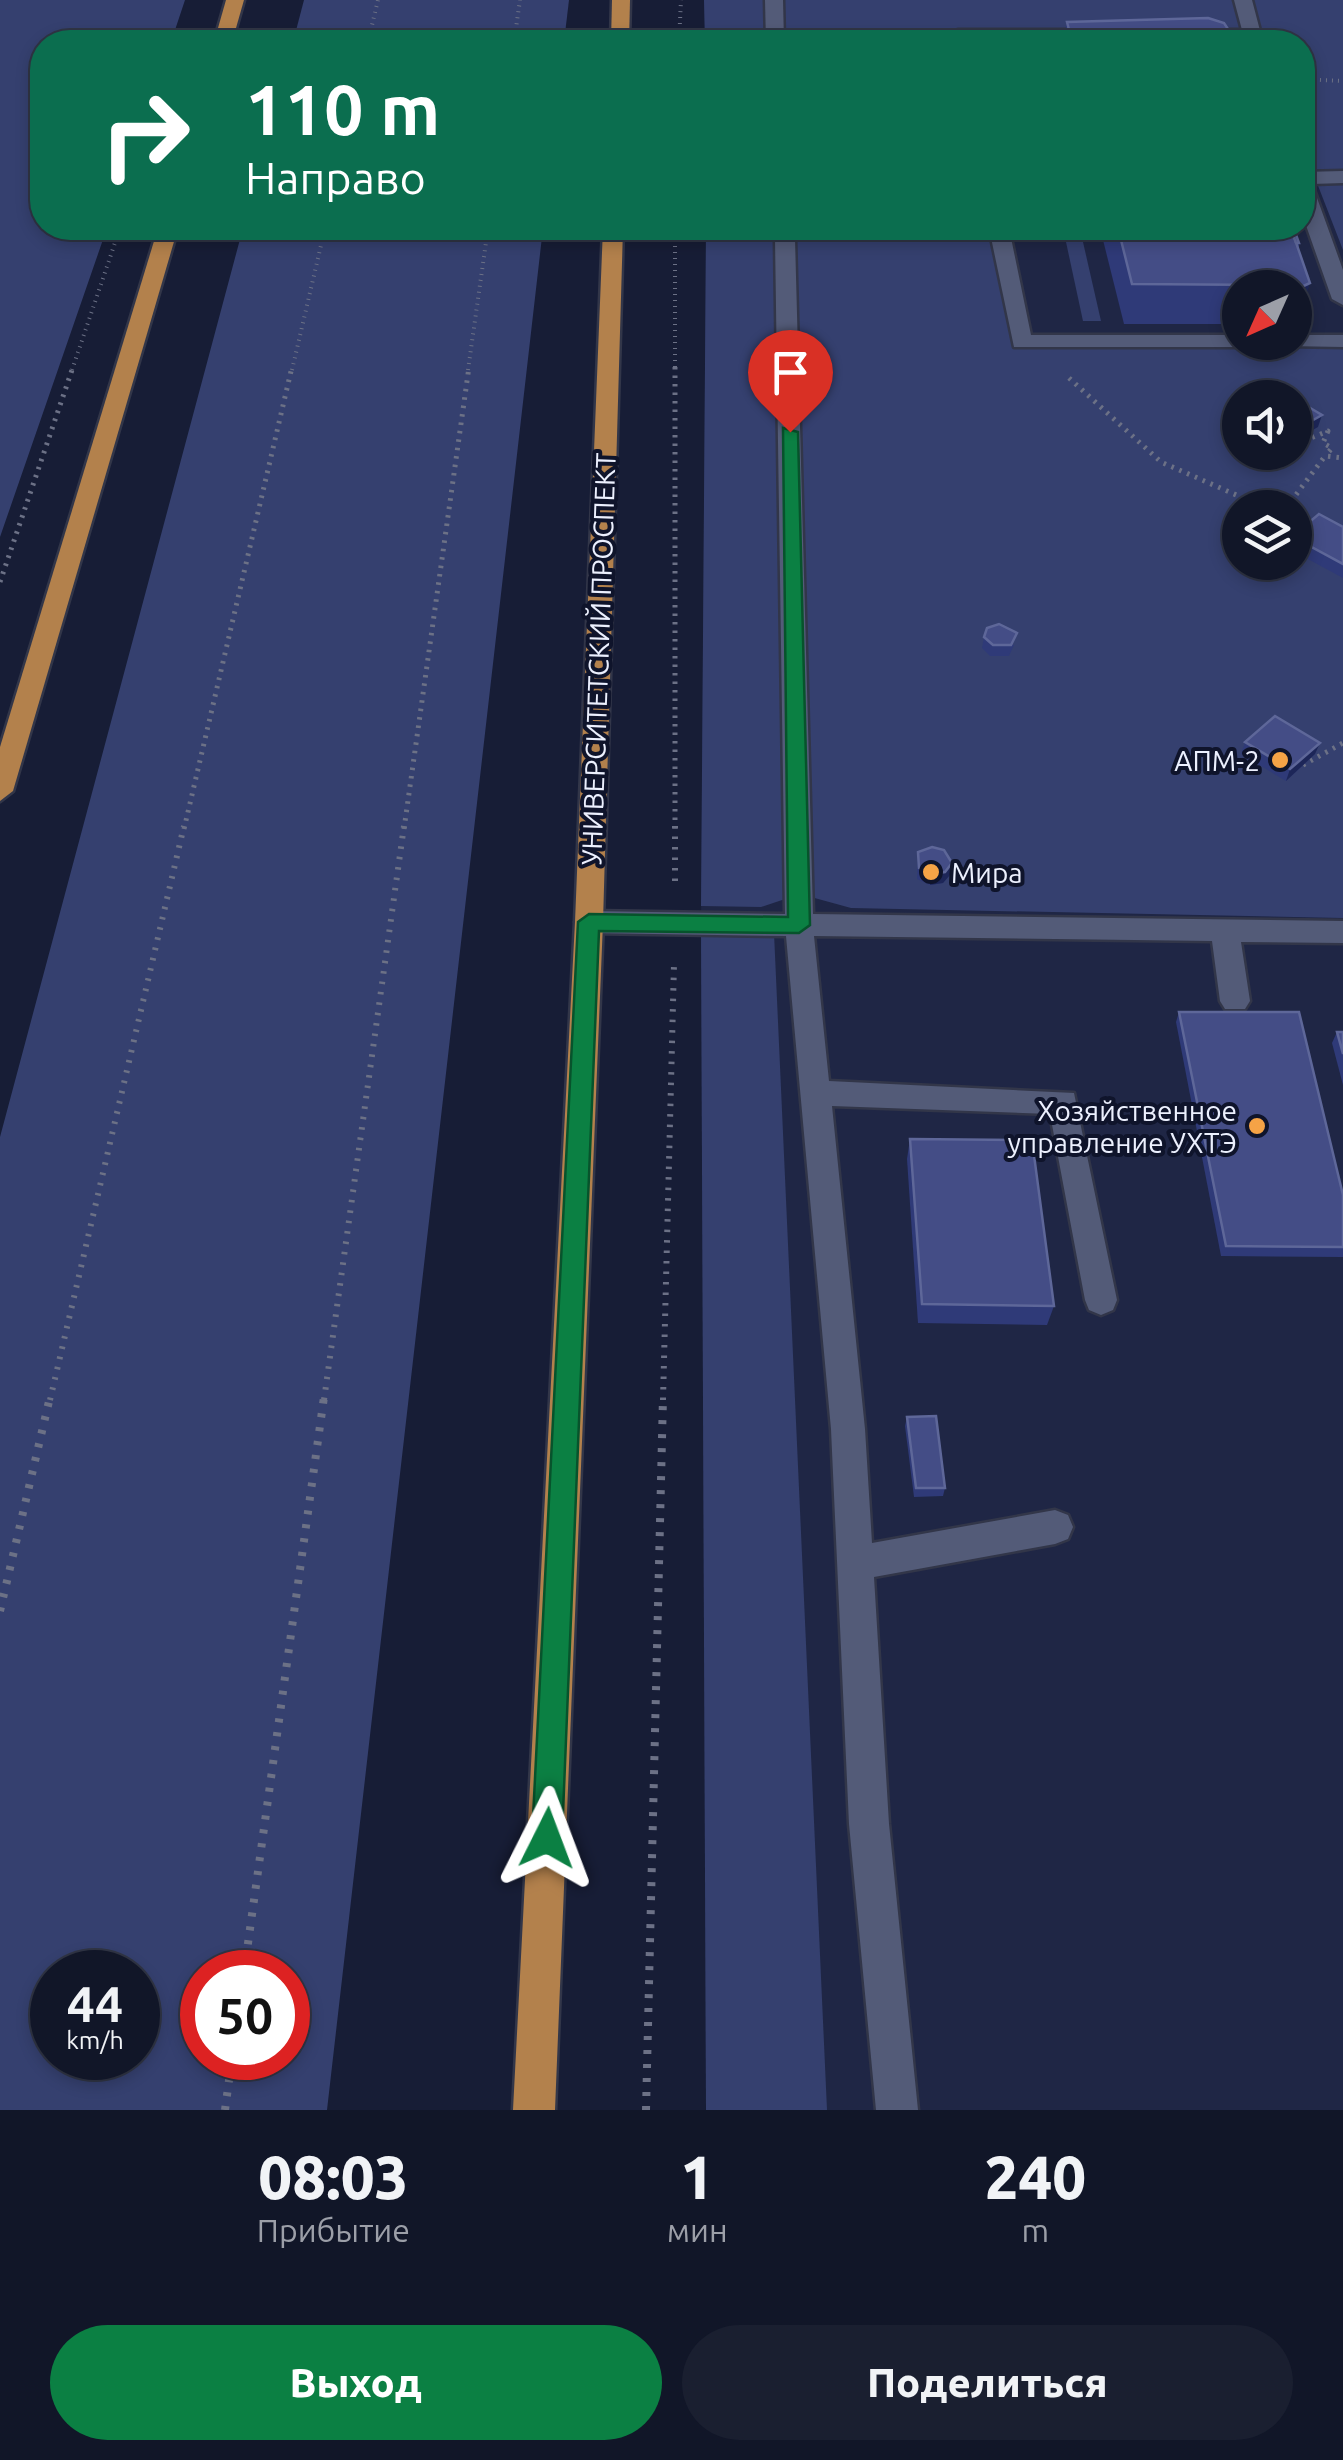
<!DOCTYPE html>
<html lang="ru">
<head>
<meta charset="utf-8">
<style>
  body { margin:0; font-family:Ubuntu,sans-serif; background:#1a1f30; color:#f1f3f6; height:100vh; display:flex; flex-direction:column; font-size:38px; white-space:nowrap }
  * { box-sizing:border-box; margin:0 }
  p { font-size:32px; color:#9c9fa8 }
  .icon { flex:none; width:55px; height:55px; fill:none; stroke:currentColor; stroke-width:2; stroke-linecap:round; stroke-linejoin:round }
  .map { position:relative; height:2110px; overflow:hidden }
  .drawer { display:flex; flex-direction:column; background:#111628; flex:1 }
  .drawer>* { flex:none }
  .banner { position:absolute; left:30px; top:30px; width:1285px; height:210px; border-radius:40px; box-shadow:0 5px 15px #0003,0 0 0 2px #303545; background:#0b6e4f; color:#fff; overflow:hidden }
  .needle { width:65px; rotate:225deg }
  .fabs { position:absolute; left:1222px; top:270px; display:grid; gap:20px }
  .fabs a { display:grid; place-items:center; width:90px; height:90px; border-radius:50%; background:#111628; box-shadow:0 5px 15px #0003,0 0 0 2px #303545; font-size:50px }
  .speed { position:absolute; left:30px; top:1950px; display:flex; gap:20px; font-size:50px; font-weight:700; text-align:center }
  .speed>* { display:grid; place-content:center; width:130px; height:130px; border-radius:50%; background:#111628; box-shadow:0 5px 15px #0003,0 0 0 2px #303545; line-height:1 }
  .speed small { font-size:25px; font-weight:400 }
  .speed .limit { border:15px solid #d22; background:#fff; color:#111 }
  .pin { position:absolute; display:grid; place-items:center; width:85px; height:85px; color:#fff; margin:-102px -42px; border-radius:50% 50% 50% 0; rotate:-45deg; box-shadow:0 0 10px #0007 }
  .pin .icon { rotate:45deg }
  .me { position:absolute; width:110px; margin:-55px; rotate:3deg; stroke-linejoin:round; filter:drop-shadow(0 0 8px #0008) }
  .turn { display:flex; align-items:center; gap:35px; height:210px; padding:0 50px; font-size:45px }
  .turn .icon { width:130px; height:130px; stroke-width:2.5 }
  .turn b { display:block; font-size:70px; line-height:85px }
  .eta { display:flex; justify-content:space-evenly; align-items:center; height:170px; text-align:center }
  .eta b { font-size:60px; font-weight:800; line-height:70px }
  .button { display:flex; gap:20px; margin-top:auto; padding:20px 50px }
  .button a { flex:1; height:115px; border-radius:60px; background:#0b8043; color:#fff; font-size:40px; font-weight:800; line-height:115px; text-align:center }
  .button a+a { background:#1a1f30; color:#f1f3f6 }
  .map>svg:first-child { display:block }
  .built { fill:#1f2645; fill-rule:evenodd }
  .green { fill:#35406f; fill-rule:evenodd }
  .lines { fill:none; stroke-linecap:round; stroke-linejoin:round }
  .minor-casing { stroke:#323649; stroke-width:5 }
  .major-casing { stroke:#323649; stroke-width:5 }
  .path-far3 { stroke:#6c7186; stroke-width:4; stroke-dasharray:1 5; stroke-linecap:butt }
  .path-far2 { stroke:#6c7186; stroke-width:5; stroke-dasharray:2.5 6; stroke-linecap:butt }
  .path-far1 { stroke:#6c7186; stroke-width:6; stroke-dasharray:2.5 8; stroke-linecap:butt }
  .path { stroke:#6c7186; stroke-width:8; stroke-dasharray:4 10; stroke-linecap:butt }
  .minor { fill:#535b78; fill-rule:evenodd }
  .major { fill:#b3814c; fill-rule:evenodd }
  .wall { fill:#2f3a78 }
  .shaded-wall { fill:#1d2658 }
  .building { fill:#444d86; stroke:#5e6799; stroke-width:2.5 }
  .route { fill:#0b8043; stroke:#07532c; stroke-width:2.5 }
  .poi-dot { fill:#f5a346; stroke:#0f142b; stroke-width:4 }
  .labels { text-anchor:middle; dominant-baseline:central; stroke-width:8; stroke-linejoin:round; paint-order:stroke }
  .street-label { font-size:28px; fill:#ecf0fe; stroke:#0f142b }
  .poi-label { font-size:28px; fill:#ecf0fe; stroke:#0f142b; text-anchor:end }
</style>
</head>
<body>
<div class="map">
<svg width="1343" height="2110" viewBox="0 0 1343 2110">
  <rect width="100%" height="100%" fill="#171d36"/>
  <path class="built" d="M704,0H1343V2110H706L701,924L706,228H1302V42H705ZM1240,288H1295V342H1240ZM1240,398H1295V452H1240ZM1240,508H1295V562H1240Z"/>
  <g class="green">
    <path d="M0,0H185L171,42H42V228H107L0,537Z"/>
    <path d="M304,0H569L564,42H293Z"/>
    <path d="M704,0H1343V250L1303,147L1302,42H1261L1258,35L958,36L960,42H705Z"/>
    <path d="M243,228H543L327,2110H0V1137ZM138,1972V2058H52V1972ZM288,1972V2058H202V1972Z"/>
    <path d="M706,228H784L786,239H1001L1023,342L1343,341V918L851,908L800,894L761,907L701,906ZM1240,398H1295V452H1240ZM1240,508H1295V562H1240Z"/>
    <path d="M1066,242H1083L1101,321H1083Z"/>
    <path d="M701,931L774,933L827,2110H706Z"/>
  </g>
  <g class="lines">
    <defs>
      <g id="minor">
        <path d="M765,0H783L784,42H766Z"/>
        <path d="M1234,0H1252L1263,42L1183,39L1180,35L1189,30H1242Z"/>
        <path d="M958,30H1103L1112,35L1103,40L951,42L949,35Z"/>
        <path d="M1343,171V183L1312,184L1343,270V305L1332,299L1302,214V172Z"/>
        <path d="M989,228H1009L1031,335H1240V342H1250L1240,347H1014Z"/>
        <path d="M785,233L795,239L813,914L1343,921V943L1241,942L1250,1001L1245,1009H1225L1220,1001L1212,941L814,936L829,1081L1074,1093L1117,1300L1113,1310L1101,1315L1089,1310L1085,1300L1050,1114L832,1106L865,1429L872,1543L1055,1510L1068,1515L1073,1527L1068,1539L1055,1544L874,1577L889,1824L918,2110H876L849,1824L831,1429L786,936L589,933L579,930L575,922L579,914L589,911L785,914L775,239Z"/>
        <path d="M1295,335H1343V347L1287,346L1285,342H1295Z"/>
      </g>
      <g id="major">
        <path d="M226,0H244L232,42H214Z"/>
        <path d="M612,0H630L629,42H611Z"/>
        <path d="M158,228H178L13,791L0,801V747Z"/>
        <path d="M603,228H623L603,922L555,2110H513L575,922Z"/>
      </g>
    </defs>
    <use href="#minor" class="minor-casing"/>
    <use href="#major" class="major-casing"/>
    <g class="path-far3">
      <path d="M368,42L378,0"/>
      <path d="M514,42L520,0"/>
      <path d="M679,42L681,0"/>
      <path d="M1302,79L1343,81"/>
      <path d="M675,228V370"/>
      <path d="M825,239H963"/>
      <path d="M72,370L120,228"/>
      <path d="M292,370L325,228"/>
      <path d="M468,370L488,228"/>
    </g>
    <g class="path-far2">
      <path d="M675,367V829"/>
      <path d="M1069,378L1161,462L1266,508"/>
      <path d="M1305,434L1311,438L1328,431L1323,443L1332,448L1326,455"/>
      <path d="M1286,508L1325,456L1343,458"/>
      <path d="M0,582L73,367"/>
      <path d="M1303,765L1343,743"/>
      <path d="M184,829L292,367"/>
      <path d="M404,829L469,367"/>
    </g>
    <g class="path-far1">
      <path d="M675,826V886"/>
      <path d="M50,1400L184,826"/>
      <path d="M324,1400L404,826"/>
      <path d="M663,1400L674,964"/>
    </g>
    <g class="path">
      <path d="M0,1611L50,1397"/>
      <path d="M244,1972L324,1397"/>
      <path d="M225,2110L232,2058"/>
      <path d="M646,2110L663,1397"/>
    </g>
    <use href="#minor" class="minor"/>
    <use href="#major" class="major"/>
  </g>
  <g class="wall">
    <path d="M1067,22L1228,29L1225,42H1063Z"/>
    <path d="M1052,228H1297L1296,233L1299,243L1298,323L1295,288H1240V324H1124L1102,236H1064Z"/>
    <path d="M1343,527V578L1295,552V534Z"/>
    <path d="M984,637L1014,645L1009,656H990L982,648Z"/>
    <path d="M1245,742L1315,754L1286,781L1241,754Z"/>
    <path d="M918,852L950,875L943,883L930,885L917,879Z"/>
    <path d="M1179,1012L1343,1195V1257L1221,1256L1176,1022Z"/>
    <path d="M1337,1032H1343V1085L1332,1043Z"/>
    <path d="M910,1139L1054,1306L1047,1325L918,1323L907,1159Z"/>
    <path d="M907,1417L945,1488L943,1496L914,1497L905,1426Z"/>
  </g>
  <g class="shaded-wall">
    <path d="M1310,283L1298,323L1295,324V290Z"/>
    <path d="M1322,415L1318,427L1295,440L1297,429Z"/>
    <path d="M1320,743L1315,754L1286,781L1290,769Z"/>
    <path d="M952,863L950,875L943,883L930,885L932,874Z"/>
  </g>
  <g class="building">
    <path d="M1208,18L1224,23L1228,29L1223,34L1225,42H1072L1067,22Z"/>
    <path d="M1118,228H1291L1310,283L1295,290V288H1285L1273,285L1132,284Z"/>
    <path d="M1292,232H1295L1299,243H1296Z"/>
    <path d="M1300,402L1322,415L1297,429L1295,428V404Z"/>
    <path d="M1319,514L1343,527V564L1295,538V534Z"/>
    <path d="M999,624L1017,633L1011,645H993L984,637L987,628Z"/>
    <path d="M1275,716L1320,743L1290,769L1245,742Z"/>
    <path d="M932,847L944,850L952,863L945,872L932,874L919,868L918,852Z"/>
    <path d="M1179,1012H1299L1343,1195V1247L1226,1246Z"/>
    <path d="M1337,1032H1343V1054Z"/>
    <path d="M910,1139L1032,1140L1054,1306L922,1304Z"/>
    <path d="M936,1416L945,1488H916L907,1417Z"/>
  </g>
  <path class="route" d="M783,428L798,432L810,925L799,933L599,931L562,1838L557,1849L547,1853L536,1849L532,1838L578,922L589,914L788,917Z"/>
  <g class="poi-dot">
    <circle cx="1280" cy="760" r="10"/>
    <circle cx="931" cy="872" r="10"/>
    <circle cx="1257" cy="1126" r="10"/>
  </g>
  <g class="labels">
    <g class="street-label">
      <text transform="translate(598 659) rotate(-88)">УНИВЕРСИТЕТСКИЙ ПРОСПЕКТ</text>
    </g>
    <g class="poi-label">
      <text x="1260" y="760">АПМ-2</text>
      <text x="951" y="872" text-anchor="start">Мира</text>
      <text x="1237" y="1110">Хозяйственное<tspan x="1237" dy="32">управление УХТЭ</tspan></text>
    </g>
  </g>
</svg>
<div class="fabs">
<a><svg class="needle" viewBox="-14 -14 28 28"><path d="M0-13l5 13h-10z" fill="#e53935"/><path d="M0 13l5-13h-10z" fill="#9c9fa8"/></svg></a>
<a><svg class="icon" aria-label="sound" viewBox="0 0 24 24"><path d="M4 9h4l5-4v14l-5-4H4zM17 9q2 3 0 6"/></svg></a>
<a><svg class="icon" aria-label="layers" viewBox="0 0 24 24"><path d="M12 4l9 5-9 5-9-5zM3 14l9 5 9-5"/></svg></a>
</div>
<div class="speed"><div>44<small>km/h</small></div><div class="limit">50</div></div>
<div class="pin" style="left:790px;top:432px;background:#d93025"><svg class="icon" aria-label="arrive" viewBox="0 0 24 24"><path d="M6 21V4h12l-3 4 3 4H6"/></svg></div>
<svg class="me" style="left:547px;top:1838px" viewBox="-20 -20 40 40"><path d="M0-17L14 15 0 8-14 15z" fill="#0b8043" stroke="#fff" stroke-width="4"/></svg>
<div class="banner">
<div class="turn"><svg class="icon" aria-label="right" viewBox="0 0 24 24"><path d="M7 20v-9h11M14 6l5 5-5 5"/></svg><div><b>110 m</b>Направо</div></div>
</div>
</div>
<section class="drawer">
<div class="eta">
<div><b>08:03</b><p>Прибытие</p></div>
<div><b>1</b><p>мин</p></div>
<div><b>240</b><p>m</p></div>
</div>
<div class="button"><a>Выход</a><a>Поделиться</a></div>
</section>
</body>
</html>
